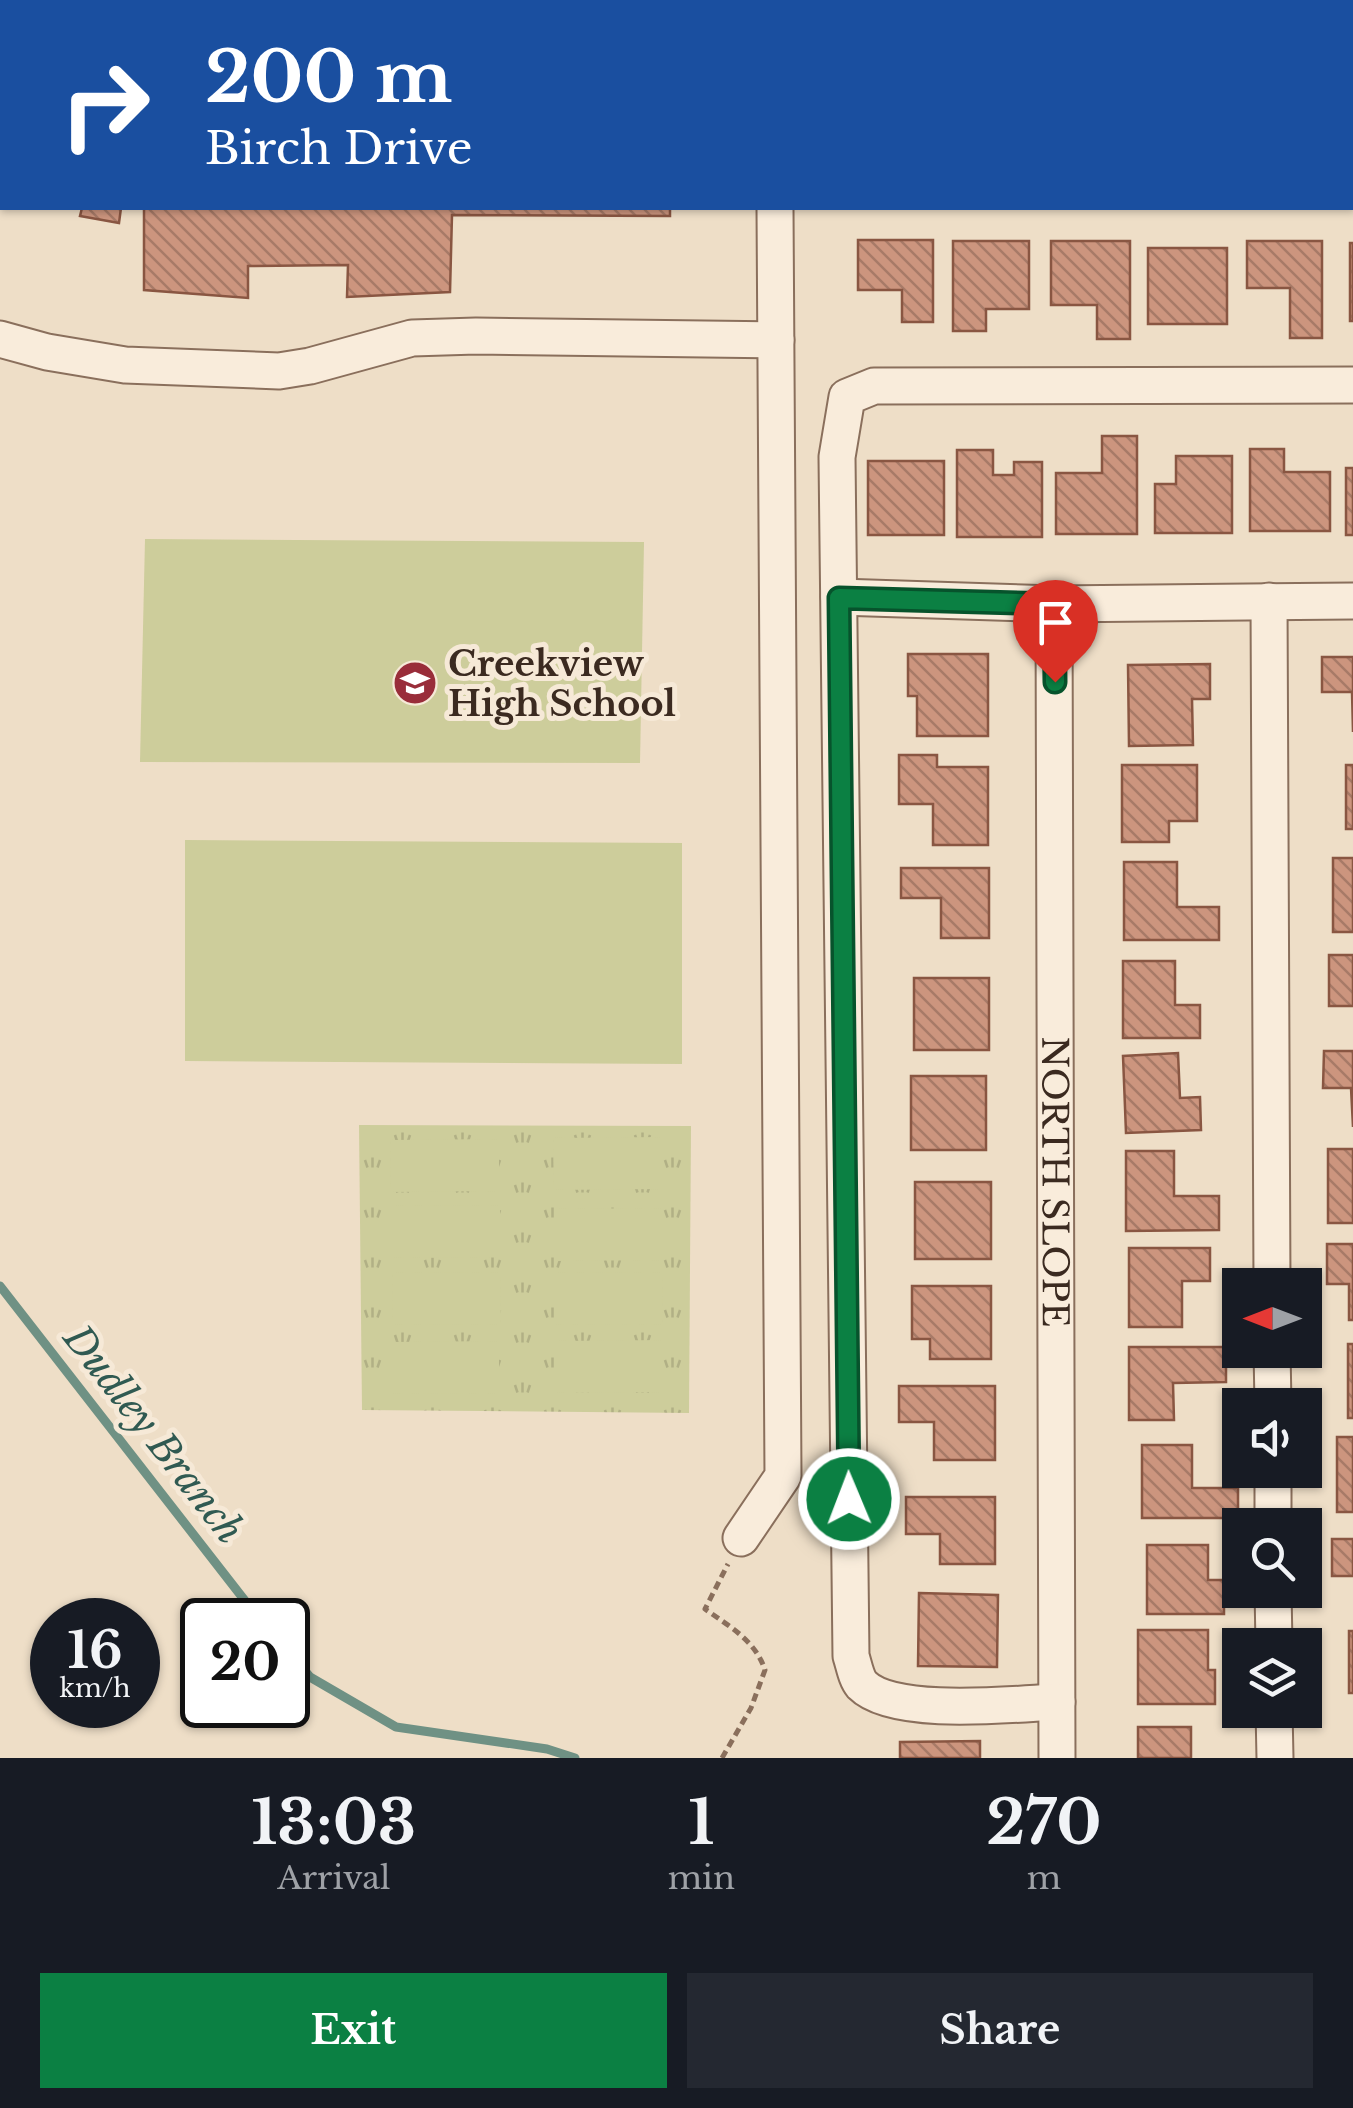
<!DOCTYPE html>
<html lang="en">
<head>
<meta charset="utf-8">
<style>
  body { margin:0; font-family:"Libre Baskerville",serif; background:#242831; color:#f1f3f6; height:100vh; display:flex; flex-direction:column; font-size:38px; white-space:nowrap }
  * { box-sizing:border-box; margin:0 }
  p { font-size:32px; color:#9ea1a6 }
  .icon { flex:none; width:55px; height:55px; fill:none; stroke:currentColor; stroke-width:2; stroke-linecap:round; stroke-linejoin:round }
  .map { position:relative; height:1758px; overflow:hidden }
  .details { display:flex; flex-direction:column; background:#171b24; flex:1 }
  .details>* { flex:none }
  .top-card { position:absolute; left:0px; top:0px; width:1355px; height:210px; box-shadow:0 2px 8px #0004; background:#1a4fa0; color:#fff; overflow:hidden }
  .needle { width:65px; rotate:270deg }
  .fabs { position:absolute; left:1222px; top:1268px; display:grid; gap:20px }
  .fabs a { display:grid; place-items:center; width:100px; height:100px; border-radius:0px; background:#171b24; box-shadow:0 2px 8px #0004; font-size:50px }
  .speed { position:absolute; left:30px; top:1598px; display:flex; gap:20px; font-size:50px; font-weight:700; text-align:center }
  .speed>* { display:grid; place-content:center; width:130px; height:130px; border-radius:50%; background:#171b24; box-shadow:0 2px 8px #0004; line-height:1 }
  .speed small { font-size:25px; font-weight:400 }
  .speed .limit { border:5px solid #111; border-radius:15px; background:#fff; color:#111 }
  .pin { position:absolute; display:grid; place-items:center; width:85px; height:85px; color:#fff; margin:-102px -42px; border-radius:50% 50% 50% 0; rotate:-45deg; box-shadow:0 0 10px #0007 }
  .pin .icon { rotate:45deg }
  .me { position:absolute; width:110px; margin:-55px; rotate:359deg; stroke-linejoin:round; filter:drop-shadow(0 0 8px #0008) }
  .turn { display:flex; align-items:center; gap:35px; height:210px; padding:0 40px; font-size:45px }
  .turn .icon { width:130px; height:130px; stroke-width:2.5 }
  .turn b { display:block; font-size:70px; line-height:85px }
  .eta { display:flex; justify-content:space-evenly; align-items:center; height:170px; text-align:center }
  .eta b { font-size:60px; font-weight:800; line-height:70px }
  .action { display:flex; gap:20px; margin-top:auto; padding:20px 40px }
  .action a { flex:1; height:115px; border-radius:0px; background:#0b8043; color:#fff; font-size:40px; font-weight:800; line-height:115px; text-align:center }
  .action a+a { background:#242831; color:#f1f3f6 }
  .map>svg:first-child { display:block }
  .park { fill:url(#park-tufts) }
  .garden { fill:#cdcd9b }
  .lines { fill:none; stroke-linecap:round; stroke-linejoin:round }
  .stream { stroke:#6f9184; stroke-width:9 }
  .building { fill:url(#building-back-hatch); stroke:#895642; stroke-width:2.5 }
  .minor-casing { stroke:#8a6f5c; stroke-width:39 }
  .path { stroke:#8a6f5c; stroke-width:5; stroke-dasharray:8 5; stroke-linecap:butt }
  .minor { stroke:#f9ecdb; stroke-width:35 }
  .route-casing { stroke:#07532c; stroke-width:25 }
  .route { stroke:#0b8043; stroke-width:18 }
  .labels { text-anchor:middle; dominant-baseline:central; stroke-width:10; stroke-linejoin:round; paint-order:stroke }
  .poi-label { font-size:35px; font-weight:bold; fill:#3b2a20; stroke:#f6e9d7; text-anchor:start }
  .street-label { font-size:35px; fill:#3b2a20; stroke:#f6e9d7 }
  .water-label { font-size:38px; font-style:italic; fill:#305a52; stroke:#f6e9d7 }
</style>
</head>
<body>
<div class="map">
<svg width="1353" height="1758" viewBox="0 0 1353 1758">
  <defs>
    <pattern id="park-tufts" width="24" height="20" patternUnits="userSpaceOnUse" patternTransform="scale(2.5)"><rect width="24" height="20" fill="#cdcd9b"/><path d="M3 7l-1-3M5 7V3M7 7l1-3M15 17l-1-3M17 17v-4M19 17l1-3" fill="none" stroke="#b1b085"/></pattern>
    <pattern id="building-back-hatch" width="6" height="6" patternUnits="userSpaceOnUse" patternTransform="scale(2.5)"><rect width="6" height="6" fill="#cc957e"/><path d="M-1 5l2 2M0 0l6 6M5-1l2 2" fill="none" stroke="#a77a67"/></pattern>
  </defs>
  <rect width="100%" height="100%" fill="#eedec7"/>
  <path class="park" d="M359,1125L691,1126L689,1413L362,1410Z"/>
  <g class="garden">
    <path d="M145,539L644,542L640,763L140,762Z"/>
    <path d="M185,840L682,843V1064L185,1061Z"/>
    <path d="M662,1137V1189L554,1190L553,1138Z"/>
    <path d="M499,1139V1191L391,1192L390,1140Z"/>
    <path d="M500,1205V1257L392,1258V1206Z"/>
    <path d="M663,1208V1260L555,1261V1209Z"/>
    <path d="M500,1272L501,1324L393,1325L392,1273Z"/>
    <path d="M662,1272L663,1324L554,1325V1273Z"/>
    <path d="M663,1340V1392L555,1393V1341Z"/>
    <path d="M499,1341V1393L391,1394V1342Z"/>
  </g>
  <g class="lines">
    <g class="stream">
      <path d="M0,1286L260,1620"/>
      <path d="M288,1651L310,1677L396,1727L547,1749L575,1758"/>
    </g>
  </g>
  <g class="building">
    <path d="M0,0L75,2H2V179Z"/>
    <path d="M454,0H628L630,2H453Z"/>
    <path d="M82,208H121L119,223L80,216Z"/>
    <path d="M144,208H670V216L452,215L450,292L347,297L348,265L248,266V298L144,290Z"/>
    <path d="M858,240H933V322H902V290H858Z"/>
    <path d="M953,241H1029V309H986V331H953Z"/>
    <path d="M1051,241H1130V339H1097V305H1051Z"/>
    <path d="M1247,241H1322V338H1290V288H1247Z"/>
    <rect x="1350" y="243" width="3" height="78"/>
    <rect x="1148" y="248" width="79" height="76"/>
    <path d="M1102,436H1137V534H1056V473H1102Z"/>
    <path d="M1250,449H1284V472H1330V531H1250Z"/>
    <path d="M957,450H993V475H1014V462H1042V537H957Z"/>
    <path d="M1176,456H1232V533H1155V484H1176Z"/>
    <rect x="868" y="461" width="76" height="74"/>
    <rect x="1346" y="468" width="7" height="67"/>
    <path d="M908,654H988V736H917V696H908Z"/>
    <path d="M1322,657H1353V732L1352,692H1322Z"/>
    <path d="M1210,664V699H1192L1193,745L1129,746L1128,665Z"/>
    <path d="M899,755H937V767H988V845H933V804H899Z"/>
    <path d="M1122,765H1197V821H1169V842H1122Z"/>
    <rect x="1346" y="765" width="7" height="64"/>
    <rect x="1333" y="858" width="20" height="74"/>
    <path d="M1124,862H1177V907H1219V940H1124Z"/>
    <path d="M901,868H989V938H941V898H901Z"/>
    <rect x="1329" y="955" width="24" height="51"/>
    <path d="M1123,961H1175V1005H1200V1038H1123Z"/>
    <rect x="914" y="978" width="75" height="72"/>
    <path d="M1324,1051H1353V1127L1351,1088H1323Z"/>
    <path d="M1178,1053L1180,1098L1200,1097L1201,1130L1126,1133L1123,1056Z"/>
    <rect x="911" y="1076" width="75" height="74"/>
    <rect x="1328" y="1149" width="25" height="74"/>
    <path d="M1126,1151H1174V1196H1219V1230L1126,1231Z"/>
    <rect x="915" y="1182" width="76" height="77"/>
    <path d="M1327,1244H1353V1320H1349V1284H1327Z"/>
    <path d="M1129,1248H1210V1281H1182V1327H1129Z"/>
    <path d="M912,1286H991V1359H930V1339H912Z"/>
    <rect x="1348" y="1344" width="5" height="74"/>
    <path d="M1129,1347H1226V1382L1173,1383L1174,1420H1129Z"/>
    <path d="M899,1386H995V1460H934V1422H899Z"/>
    <rect x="1337" y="1437" width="16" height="75"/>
    <path d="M1142,1445H1192V1488H1238V1518H1142Z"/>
    <path d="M906,1497H995V1564H940V1534H906Z"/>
    <rect x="1332" y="1539" width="21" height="37"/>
    <path d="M1147,1545H1208V1580H1224V1614H1147Z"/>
    <path d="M919,1593L998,1595L997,1667L918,1666Z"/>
    <path d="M1138,1630H1208V1670H1215V1704H1138Z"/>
    <rect x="1349" y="1631" width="4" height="62"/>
    <rect x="1138" y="1727" width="53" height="31"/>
    <path d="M980,1741V1758H900V1742Z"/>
  </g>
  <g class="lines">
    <defs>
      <g id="minor">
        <path d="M773,0V2"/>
        <path d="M837,0V2"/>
        <path d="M1044,2V0"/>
        <path d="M1352,170H1353"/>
        <path d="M0,339L47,352L125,365L279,371L310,366L412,338L476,336L776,340"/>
        <path d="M839,597L1054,604L1353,601"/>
        <path d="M1269,601L1272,1285"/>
        <path id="s1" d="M1054,604L1057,1758"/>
        <path d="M1272,1350L1273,1405"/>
        <path d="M1273,1470V1525"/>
        <path d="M741,1538L783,1476L775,208"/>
        <path d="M1273,1590L1274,1645"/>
        <path d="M1057,1702C1013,1704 894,1717 862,1685C856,1678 854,1665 851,1656L837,457L847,397L874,386L1353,385"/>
        <path d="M1274,1710L1275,1758"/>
      </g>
    </defs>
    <use href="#minor" class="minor-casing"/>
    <path class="path" d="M722,1758L751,1708L765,1670C755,1640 730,1627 705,1609L728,1564"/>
    <use href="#minor" class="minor"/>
  </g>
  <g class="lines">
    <defs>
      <path id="route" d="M849,1499L839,598L1054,604L1055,682"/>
    </defs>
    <use href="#route" class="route-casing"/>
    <use href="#route" class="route"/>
  </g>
  <defs>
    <symbol id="school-disc" viewBox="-11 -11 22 22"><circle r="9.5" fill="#992d3a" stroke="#f6e9d7"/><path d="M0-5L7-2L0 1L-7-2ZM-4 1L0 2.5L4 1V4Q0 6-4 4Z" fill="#fff"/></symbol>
  </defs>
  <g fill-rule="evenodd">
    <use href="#school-disc" x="390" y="658" width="50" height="50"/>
  </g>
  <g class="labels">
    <g class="poi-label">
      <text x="448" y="663">Creekview<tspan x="448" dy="40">High School</tspan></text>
    </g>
    <g class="street-label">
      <text stroke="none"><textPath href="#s1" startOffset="578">NORTH SLOPE</textPath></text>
    </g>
    <g class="water-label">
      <text transform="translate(154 1434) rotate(52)">Dudley Branch</text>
    </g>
  </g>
</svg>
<div class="fabs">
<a><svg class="needle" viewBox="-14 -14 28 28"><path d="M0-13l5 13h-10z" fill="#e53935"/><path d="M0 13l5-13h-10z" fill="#9ea1a6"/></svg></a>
<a><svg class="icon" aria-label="sound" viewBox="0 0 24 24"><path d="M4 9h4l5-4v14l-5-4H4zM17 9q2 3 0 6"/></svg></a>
<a><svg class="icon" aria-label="search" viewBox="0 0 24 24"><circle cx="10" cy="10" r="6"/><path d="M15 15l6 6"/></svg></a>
<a><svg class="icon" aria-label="layers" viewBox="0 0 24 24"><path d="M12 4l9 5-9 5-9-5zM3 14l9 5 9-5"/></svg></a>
</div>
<div class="speed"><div>16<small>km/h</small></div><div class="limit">20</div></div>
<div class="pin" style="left:1055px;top:682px;background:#d93025"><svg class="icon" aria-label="arrive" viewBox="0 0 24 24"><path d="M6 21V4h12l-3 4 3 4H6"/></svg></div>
<svg class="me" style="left:849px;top:1499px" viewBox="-20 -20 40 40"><circle r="17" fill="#0b8043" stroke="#fff" stroke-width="3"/><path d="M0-11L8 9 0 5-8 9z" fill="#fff"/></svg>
<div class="top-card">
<div class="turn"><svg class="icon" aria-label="right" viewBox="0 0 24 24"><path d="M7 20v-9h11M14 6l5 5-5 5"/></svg><div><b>200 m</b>Birch Drive</div></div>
</div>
</div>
<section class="details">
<div class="eta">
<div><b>13:03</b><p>Arrival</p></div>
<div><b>1</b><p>min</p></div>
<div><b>270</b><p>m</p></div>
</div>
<div class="action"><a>Exit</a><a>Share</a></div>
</section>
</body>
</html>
